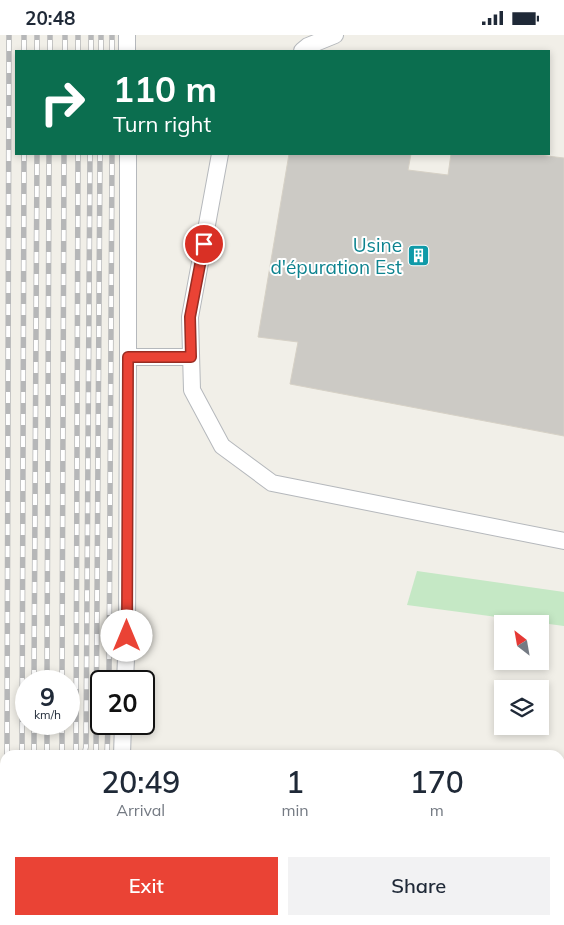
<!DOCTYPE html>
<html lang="en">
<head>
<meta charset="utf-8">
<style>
  body { margin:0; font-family:Mulish,sans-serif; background:#f2f2f3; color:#1f2937; height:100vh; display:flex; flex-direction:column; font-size:19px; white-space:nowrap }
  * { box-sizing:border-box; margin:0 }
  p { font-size:16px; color:#747a83 }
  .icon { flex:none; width:28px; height:28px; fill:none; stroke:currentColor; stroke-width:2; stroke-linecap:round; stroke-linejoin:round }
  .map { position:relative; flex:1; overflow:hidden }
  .panel { position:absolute; left:0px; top:715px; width:565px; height:175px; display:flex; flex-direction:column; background:#fff; border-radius:15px 15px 0 0; box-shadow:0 2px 8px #0003 }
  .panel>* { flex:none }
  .banner { position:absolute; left:15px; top:15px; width:535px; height:105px; border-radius:0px; box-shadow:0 2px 8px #0003; background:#0b6e4f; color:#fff; overflow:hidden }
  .needle { width:32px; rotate:329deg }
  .buttons { position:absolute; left:494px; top:580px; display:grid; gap:10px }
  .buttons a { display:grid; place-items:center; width:55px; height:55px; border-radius:0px; background:#fff; box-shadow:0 2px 8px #0003; font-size:25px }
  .speed { position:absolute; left:15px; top:635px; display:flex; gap:10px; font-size:25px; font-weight:700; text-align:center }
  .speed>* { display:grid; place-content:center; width:65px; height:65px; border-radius:50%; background:#fff; box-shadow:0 2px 8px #0003; line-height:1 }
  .speed small { font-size:12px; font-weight:400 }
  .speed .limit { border:2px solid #111; border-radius:8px; background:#fff; color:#111 }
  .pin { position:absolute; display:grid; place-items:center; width:42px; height:42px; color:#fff; margin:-21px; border:2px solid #fff; border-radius:50%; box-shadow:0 1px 5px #0007 }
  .me { position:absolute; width:55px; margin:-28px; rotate:0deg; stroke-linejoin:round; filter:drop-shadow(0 0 4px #0008) }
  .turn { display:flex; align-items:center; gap:18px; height:105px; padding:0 15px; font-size:22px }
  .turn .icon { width:65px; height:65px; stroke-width:2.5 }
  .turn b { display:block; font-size:35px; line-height:42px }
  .eta { display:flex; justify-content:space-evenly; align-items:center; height:85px; text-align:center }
  .eta b { font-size:30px; font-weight:600; line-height:35px }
  .button { display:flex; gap:10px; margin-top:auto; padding:10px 15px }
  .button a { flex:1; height:58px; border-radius:0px; background:#ea4335; color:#fff; font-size:20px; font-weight:600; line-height:58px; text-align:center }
  .button a+a { background:#f2f2f3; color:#1f2937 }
  .status { display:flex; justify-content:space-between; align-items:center; height:35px; padding:0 25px; background:#fff; direction:ltr }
  .status svg { height:14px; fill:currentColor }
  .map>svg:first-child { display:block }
  .green { fill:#c5e8c5 }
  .building { fill:#cccac5; stroke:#d6d1c6 }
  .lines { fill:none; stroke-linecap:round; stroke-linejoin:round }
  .minor-casing { stroke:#b5b8bc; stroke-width:18 }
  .minor { stroke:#fff; stroke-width:16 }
  .rail-casing { stroke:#b6b7b8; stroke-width:5.5 }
  .rail { stroke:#fff; stroke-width:4; stroke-dasharray:11; stroke-linecap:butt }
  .route-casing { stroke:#982c22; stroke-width:12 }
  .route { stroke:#ea4335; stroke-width:9 }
  .labels { text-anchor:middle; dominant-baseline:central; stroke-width:4; stroke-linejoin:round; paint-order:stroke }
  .culture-label { font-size:19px; fill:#0d838f; stroke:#fff; text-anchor:end }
</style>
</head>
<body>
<div class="status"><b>20:48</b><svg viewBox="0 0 49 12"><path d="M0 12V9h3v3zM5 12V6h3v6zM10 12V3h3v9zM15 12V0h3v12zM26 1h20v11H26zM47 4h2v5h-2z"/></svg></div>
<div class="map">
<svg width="564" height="890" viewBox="0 0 564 890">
  <rect width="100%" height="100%" fill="#f1efe8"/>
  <g class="green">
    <path d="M417,536L564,557V591L407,570Z"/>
    <path d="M114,885H157L155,890H113Z"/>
  </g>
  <path class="building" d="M289,119H411L408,135L448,140L451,119H531L564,123V401L290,349L298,307L258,302Z"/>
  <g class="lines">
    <defs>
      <g id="minor">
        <path d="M127,0V16"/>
        <path d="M302,16L308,11L335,0"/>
        <path d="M220,119L190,282L192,355L222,411L272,448L564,506"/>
        <path d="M128,322H191"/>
        <path d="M125,646L127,601L128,322V119"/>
        <path d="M122,720L123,689"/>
        <path d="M95,890L96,885"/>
      </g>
    </defs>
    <use href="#minor" class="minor-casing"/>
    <use href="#minor" class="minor"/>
    <defs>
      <g id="rail">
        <path d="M24,16V0"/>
        <path d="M37,16V0"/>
        <path d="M50,16V0"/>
        <path d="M65,16V0"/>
        <path d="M78,16V0"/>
        <path d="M91,16V0"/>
        <path d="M101,16V0"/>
        <path d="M112,16V0"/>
        <path d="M34,646L37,119"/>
        <path d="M47,646L49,119"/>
        <path d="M62,646L64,119"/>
        <path d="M109,646L112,119"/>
        <path d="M7,720L9,0"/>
        <path d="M22,720L24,119"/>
        <path d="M34,720V689"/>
        <path d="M47,720V689"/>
        <path d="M62,720V689"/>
        <path d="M76,720L78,119"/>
        <path d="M84,720L86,712L90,119"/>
        <path d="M96,720L100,119"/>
        <path d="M107,720L108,689"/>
        <path d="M6,890V885"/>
        <path d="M22,890V885"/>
        <path d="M33,890V885"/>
        <path d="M46,890V885"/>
        <path d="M57,890L58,885"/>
        <path d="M75,890V885"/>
        <path d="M85,890V885"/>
      </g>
    </defs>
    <use href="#rail" class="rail-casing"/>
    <use href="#rail" class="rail"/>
  </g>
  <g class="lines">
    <defs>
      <path id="route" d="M127,601L128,322H191L190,282L204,209"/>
    </defs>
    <use href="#route" class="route-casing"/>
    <use href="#route" class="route"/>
  </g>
  <defs>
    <symbol id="building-square" viewBox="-11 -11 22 22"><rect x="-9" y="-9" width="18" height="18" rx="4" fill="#0f9aa8" stroke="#fff"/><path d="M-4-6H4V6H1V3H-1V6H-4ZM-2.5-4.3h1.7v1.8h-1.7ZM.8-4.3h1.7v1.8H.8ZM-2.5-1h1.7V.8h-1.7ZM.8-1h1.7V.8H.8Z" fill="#fff"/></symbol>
  </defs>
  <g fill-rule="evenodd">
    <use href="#building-square" x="406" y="208" width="25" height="25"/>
  </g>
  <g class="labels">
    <g class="culture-label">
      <text x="402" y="210">Usine<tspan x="402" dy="22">d'épuration Est</tspan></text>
    </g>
  </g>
</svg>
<div class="buttons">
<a><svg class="needle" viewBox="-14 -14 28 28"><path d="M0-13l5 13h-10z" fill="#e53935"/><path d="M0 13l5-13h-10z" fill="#747a83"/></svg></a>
<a><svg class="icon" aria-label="layers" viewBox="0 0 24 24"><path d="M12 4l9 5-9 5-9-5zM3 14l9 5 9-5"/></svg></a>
</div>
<div class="speed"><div>9<small>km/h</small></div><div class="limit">20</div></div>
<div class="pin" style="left:204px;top:209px;background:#d93025"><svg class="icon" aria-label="arrive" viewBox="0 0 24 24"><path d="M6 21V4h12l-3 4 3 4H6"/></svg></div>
<svg class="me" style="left:127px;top:601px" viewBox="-20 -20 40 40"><circle r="19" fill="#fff"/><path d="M0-13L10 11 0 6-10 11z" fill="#ea4335"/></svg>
<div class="banner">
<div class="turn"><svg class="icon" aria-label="right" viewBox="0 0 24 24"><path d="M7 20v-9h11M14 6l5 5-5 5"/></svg><div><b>110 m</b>Turn right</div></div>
</div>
<section class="panel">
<div class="eta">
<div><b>20:49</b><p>Arrival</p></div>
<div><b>1</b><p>min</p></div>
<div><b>170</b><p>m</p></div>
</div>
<div class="button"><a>Exit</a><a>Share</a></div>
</section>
</div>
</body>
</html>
